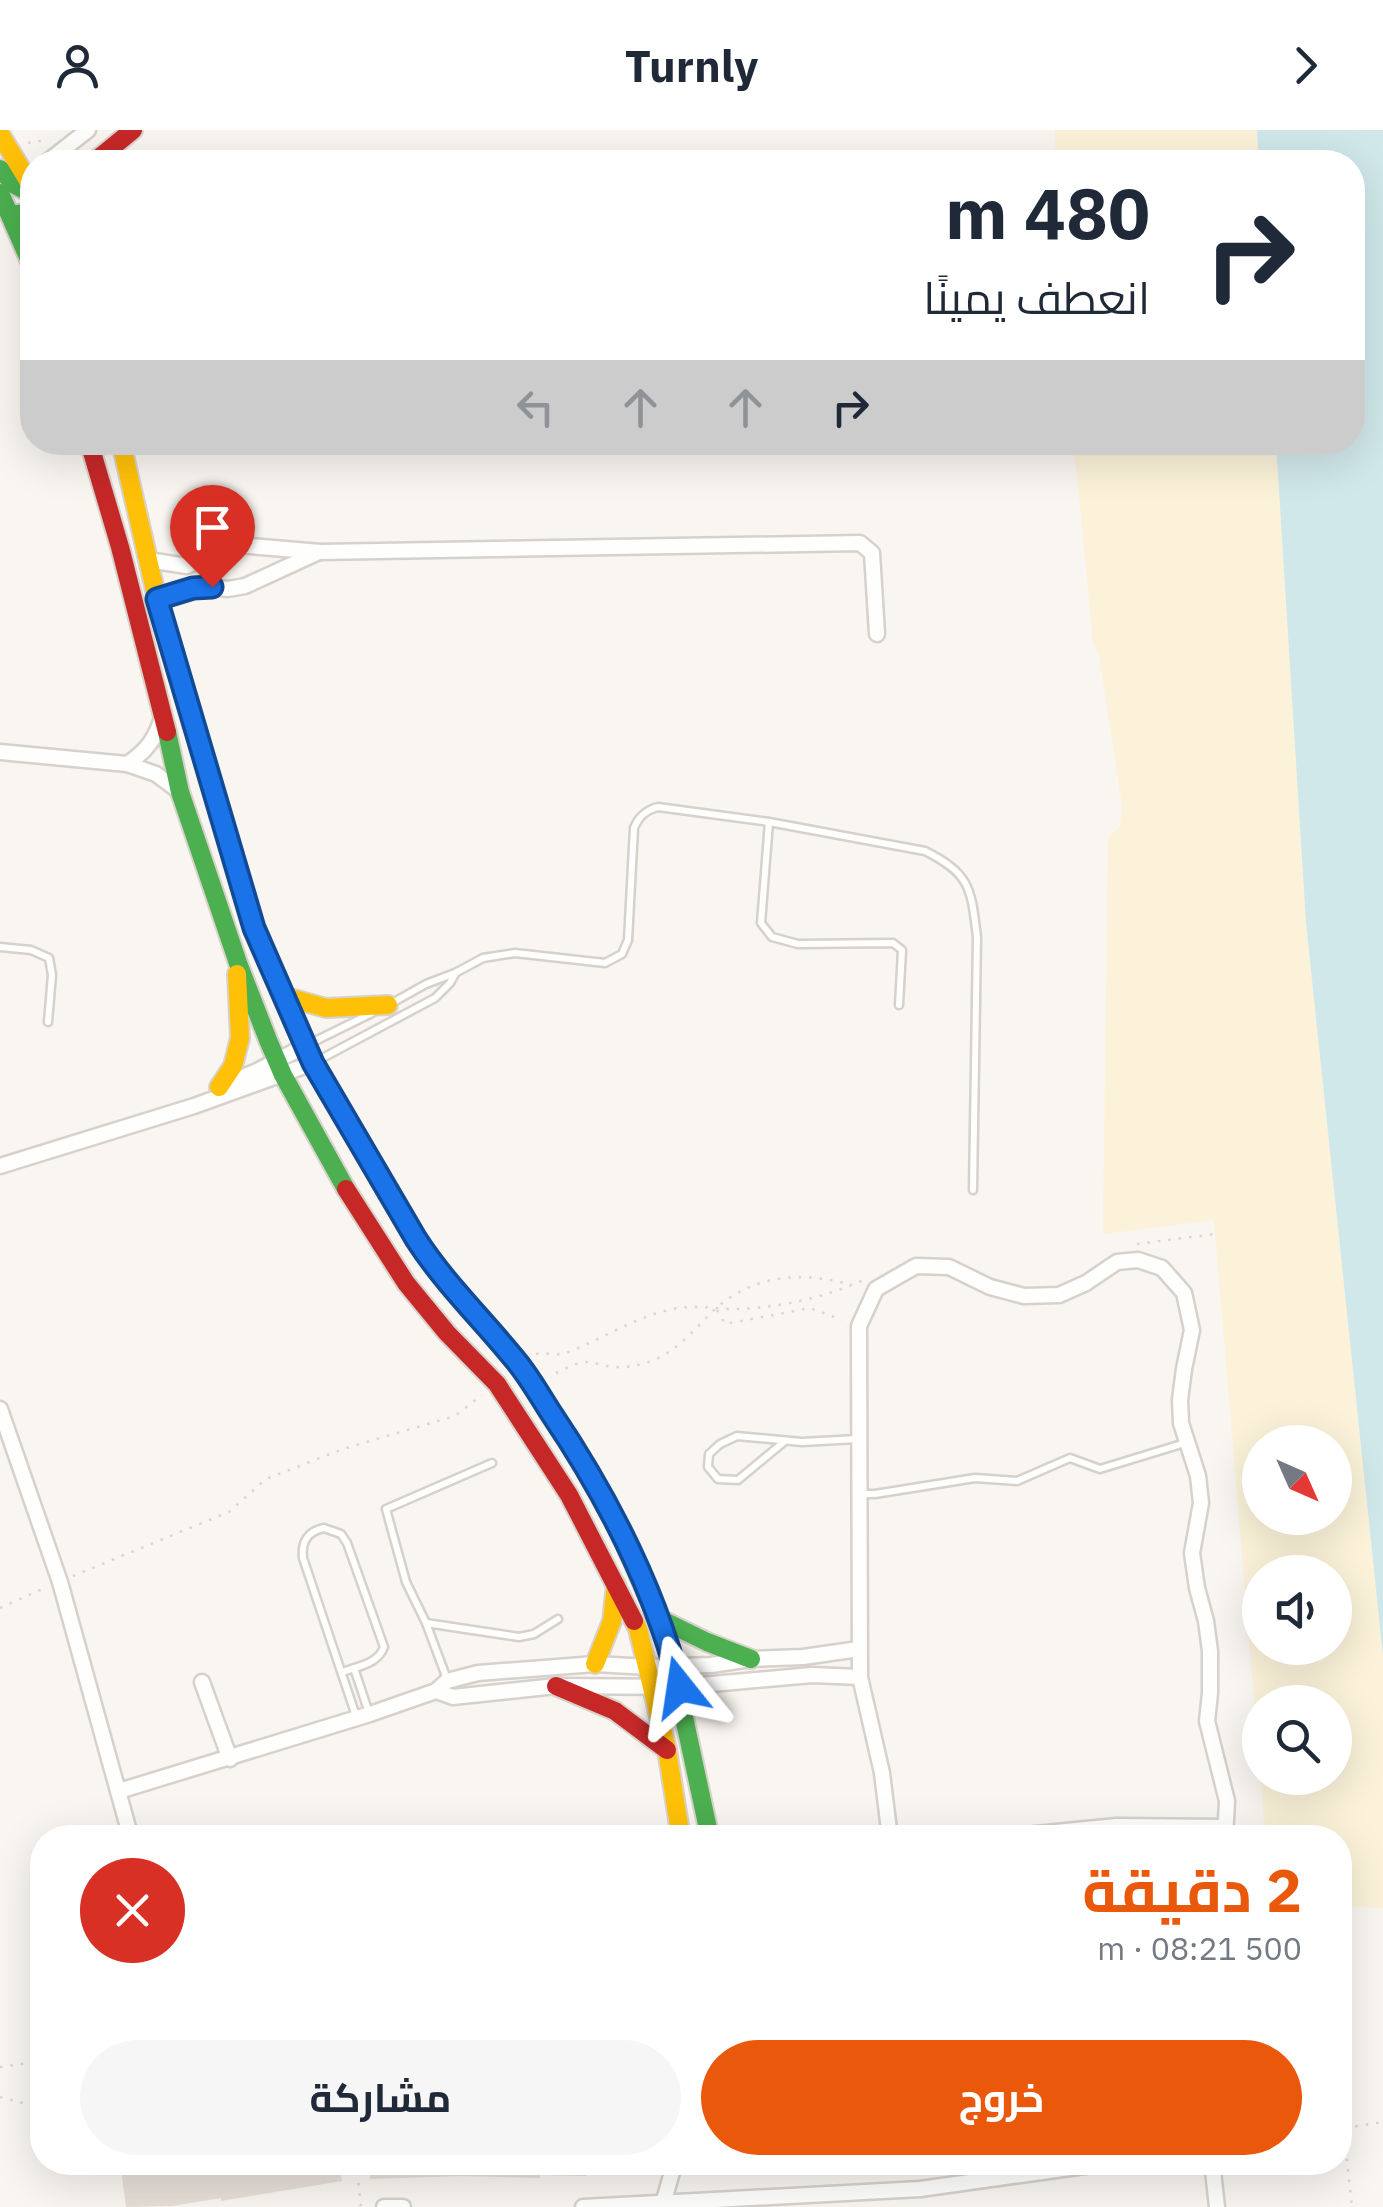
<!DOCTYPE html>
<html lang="ar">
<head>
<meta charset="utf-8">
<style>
  body { margin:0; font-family:"IBM Plex Sans",Cairo,sans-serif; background:#f6f6f7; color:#1f2937; direction:rtl; height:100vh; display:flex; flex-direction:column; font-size:38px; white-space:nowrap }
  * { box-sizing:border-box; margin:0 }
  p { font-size:32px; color:#747a83 }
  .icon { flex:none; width:55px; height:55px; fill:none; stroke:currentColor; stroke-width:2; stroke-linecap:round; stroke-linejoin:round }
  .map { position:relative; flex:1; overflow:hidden; direction:ltr }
  .side { position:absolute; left:30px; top:1695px; width:1322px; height:350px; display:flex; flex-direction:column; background:#fff; border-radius:40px; box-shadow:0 10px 40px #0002; direction:rtl }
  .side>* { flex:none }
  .banner { position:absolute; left:20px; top:20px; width:1345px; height:305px; border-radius:40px; box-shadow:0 10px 40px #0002; direction:rtl; background:#fff; color:#1f2937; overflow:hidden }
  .needle { width:65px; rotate:135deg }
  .fabs { position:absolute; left:1242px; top:1295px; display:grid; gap:20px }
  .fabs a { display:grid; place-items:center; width:110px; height:110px; border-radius:50%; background:#fff; box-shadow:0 10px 40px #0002; font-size:50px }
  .pin { position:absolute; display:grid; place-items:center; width:85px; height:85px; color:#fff; margin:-102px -42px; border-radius:50% 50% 50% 0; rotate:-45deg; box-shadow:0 0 10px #0007 }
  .pin .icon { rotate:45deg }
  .me { position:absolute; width:110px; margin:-55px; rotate:345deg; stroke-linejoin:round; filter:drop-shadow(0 0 8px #0008) }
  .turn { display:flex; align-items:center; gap:35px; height:210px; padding:0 50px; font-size:45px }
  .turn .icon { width:130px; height:130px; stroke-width:2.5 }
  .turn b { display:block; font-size:70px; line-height:85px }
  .lanes { display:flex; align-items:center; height:95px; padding:0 50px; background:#0003; justify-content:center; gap:50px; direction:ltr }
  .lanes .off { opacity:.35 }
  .round { display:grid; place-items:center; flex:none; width:105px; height:105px; border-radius:52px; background:#f6f6f7 }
  .summary { display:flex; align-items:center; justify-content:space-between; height:170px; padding:0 50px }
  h1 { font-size:60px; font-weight:700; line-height:75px; color:#ea580c }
  .cta { display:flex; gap:20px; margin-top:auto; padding:20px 50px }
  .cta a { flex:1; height:115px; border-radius:60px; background:#ea580c; color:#fff; font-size:40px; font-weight:700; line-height:115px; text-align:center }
  .cta a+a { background:#f6f6f7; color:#1f2937 }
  header { display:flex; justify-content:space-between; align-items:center; height:130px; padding:0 50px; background:#fff; font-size:45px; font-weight:700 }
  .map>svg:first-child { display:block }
  .sand { fill:#fbf2d9; fill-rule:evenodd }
  .water { fill:#d0e8ea }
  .building { fill:#e6ded7 }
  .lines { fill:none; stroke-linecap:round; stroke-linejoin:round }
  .lane-casing { stroke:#d7d1cb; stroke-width:11 }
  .street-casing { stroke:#d7d1cb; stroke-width:19 }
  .fast-casing { stroke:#d9d2cb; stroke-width:22 }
  .slow-casing { stroke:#d9d2cb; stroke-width:22 }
  .jam-casing { stroke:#d9d2cb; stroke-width:22 }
  .path { stroke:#dcd5d0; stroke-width:2.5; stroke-dasharray:2.5 8; stroke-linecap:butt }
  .lane { stroke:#fefefd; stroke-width:6 }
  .street { stroke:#fefefd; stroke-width:14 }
  .fast { stroke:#4caf50; stroke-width:18 }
  .slow { stroke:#ffc107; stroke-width:18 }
  .jam { stroke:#c62828; stroke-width:18 }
  .route-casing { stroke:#114b97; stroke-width:25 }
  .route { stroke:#1a73e8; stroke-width:18 }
</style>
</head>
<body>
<header><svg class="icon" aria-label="forward" viewBox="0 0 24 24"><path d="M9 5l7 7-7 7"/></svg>Turnly<svg class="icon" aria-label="person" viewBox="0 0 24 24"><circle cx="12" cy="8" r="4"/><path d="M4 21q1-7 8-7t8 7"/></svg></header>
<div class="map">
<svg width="1383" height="2077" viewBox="0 0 1383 2077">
  <rect width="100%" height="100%" fill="#f9f5f0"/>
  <g class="sand">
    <path d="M1055,0H1257L1259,32H1056Z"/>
    <path d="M1074,313H1276L1306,793L1383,1526V1778L1340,1776V1708L1265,1707L1261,1648H1335V1572H1260V1638L1214,1090L1103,1104L1108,707L1120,696L1122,675L1099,525L1093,513ZM1260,1312H1335V1388H1260ZM1260,1442H1335V1518H1260Z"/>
  </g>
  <path class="water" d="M1257,0H1383V1526L1306,793L1276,313L1352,312V32H1259Z"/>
  <g class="building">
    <path d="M120,2032H339L342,2051L221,2071V2068L172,2076L126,2077Z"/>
    <path d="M369,2032H586V2046L540,2045V2048L462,2046L370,2049Z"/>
  </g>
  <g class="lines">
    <defs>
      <g id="lane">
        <path d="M769,692L761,793L772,807L798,814L893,813L902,820L899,875"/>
        <path d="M0,817L31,820L49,828L52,845L48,892"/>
        <path d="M392,873L426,854L455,843L483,828L515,823L605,833L622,824L628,810L634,698C639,686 646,680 658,677L769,692L925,721C971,744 971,759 977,807L973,1060"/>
        <path d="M307,915L372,883"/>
        <path d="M315,932L435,868L450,853L455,844"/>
        <path d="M785,1311L738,1350L718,1349L708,1337L709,1324L720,1314L737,1306L802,1312L857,1309"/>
        <path d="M860,1364H875L975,1348L1017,1351L1070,1328L1100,1339L1185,1313"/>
        <path d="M426,1493L519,1507L534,1504L558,1489"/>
        <path d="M354,1538L369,1583"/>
        <path d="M343,1542C358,1536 378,1534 384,1517L347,1413L341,1404L324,1398C308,1401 301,1412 303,1428L356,1586"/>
        <path d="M447,1549L426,1493L406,1452L386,1379L492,1333"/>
        <path d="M981,1708L1035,1700L1116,1692L1226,1693"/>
      </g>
      <g id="street">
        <path d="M47,32L88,0"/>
        <path d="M148,430L187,436L220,419L238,415L320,422L860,413L872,423L877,504"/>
        <path d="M157,469L203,456L228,459L245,456L319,422"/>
        <path d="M0,622L127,634L156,644L180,662"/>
        <path d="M127,634C147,621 157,607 163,584"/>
        <path d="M220,957L257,941L305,916"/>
        <path d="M0,1036L194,976L313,933"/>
        <path d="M0,1279L60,1452L131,1708"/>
        <path d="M202,1552L230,1629"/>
        <path d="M436,1561L453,1567L556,1556L679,1557L812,1545L860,1547"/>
        <path d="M119,1661L370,1584L436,1561L447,1551L478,1543L595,1534L649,1537L711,1535L751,1529L803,1527L859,1519"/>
        <path d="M890,1708L882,1643L860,1547L859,1196L876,1159L916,1136L949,1137L990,1157L1024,1166L1059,1165L1086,1153L1117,1132L1138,1130L1162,1138L1184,1163L1192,1200L1184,1239L1180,1270L1181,1293L1198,1346L1201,1373L1192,1423L1197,1458L1206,1491L1210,1521V1563L1207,1591L1227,1671L1225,1708"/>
        <path d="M1212,2032L1217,2077"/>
        <path d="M384,2077H403"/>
        <path d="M583,2077L920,2059L1113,2032"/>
        <path d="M662,2077L675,2032"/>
      </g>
      <g id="fast">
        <path d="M0,39L15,55L32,64"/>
        <path d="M0,63L32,136"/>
        <path d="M14,92L17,84L28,82L32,87"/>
        <path d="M167,602L180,662L238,833L268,910L283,945L346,1059"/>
        <path d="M290,880L313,933L386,1060L432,1133L519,1235L563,1300L620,1402L668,1513L710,1708"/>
        <path d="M658,1488L707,1512L751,1529"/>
      </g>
      <g id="slow">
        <path d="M0,4L32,57"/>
        <path d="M121,312L157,469L254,798L290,880"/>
        <path d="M283,866L326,878L388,875"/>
        <path d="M219,957L233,936L240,908L237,844"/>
        <path d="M634,1491L638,1499L667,1620L681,1708"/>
        <path d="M595,1534L612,1491L616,1455"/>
      </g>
      <g id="jam">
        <path d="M94,32L133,0"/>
        <path d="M89,312L120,417L167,602"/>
        <path d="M346,1059L406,1153L447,1203L497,1254L569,1365L634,1491"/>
        <path d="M556,1556L615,1581L667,1620"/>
      </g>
    </defs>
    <use href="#lane" class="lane-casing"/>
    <use href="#street" class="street-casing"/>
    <use href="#fast" class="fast-casing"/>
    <use href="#slow" class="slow-casing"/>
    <use href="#jam" class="jam-casing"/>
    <g class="path">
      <path d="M28,13L46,10"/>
      <path d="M1137,1114L1215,1104"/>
      <path d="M717,1180L725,1194L810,1178L842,1190"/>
      <path d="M536,1224C546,1222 556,1226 566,1223C603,1209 634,1187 673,1179C696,1174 720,1180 743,1179C785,1176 826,1167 863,1150"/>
      <path d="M556,1243C565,1239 575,1233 585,1232C593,1232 600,1235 608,1236C623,1239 639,1236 654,1230C679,1219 694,1200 713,1181C752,1144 803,1141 852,1155"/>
      <path d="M73,1446L229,1382L266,1349L343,1319L455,1286L482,1265"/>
      <path d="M0,1478L47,1457"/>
      <path d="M0,1937L42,1931"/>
      <path d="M1340,1966L1352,2077"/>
      <path d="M0,1967L42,1978"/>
      <path d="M1345,1998L1383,1992"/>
      <path d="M356,2032L361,2077"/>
      <path d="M916,2032L917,2041"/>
    </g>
    <use href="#lane" class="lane"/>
    <use href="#street" class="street"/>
    <use href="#fast" class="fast"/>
    <use href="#slow" class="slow"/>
    <use href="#jam" class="jam"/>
  </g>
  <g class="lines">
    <defs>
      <path id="route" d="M212,457L193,458L157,469L254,798L313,933L416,1109C445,1154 484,1191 517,1232C530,1248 540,1266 551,1283C607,1366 655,1460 680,1557"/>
    </defs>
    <use href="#route" class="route-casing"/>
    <use href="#route" class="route"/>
  </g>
</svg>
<div class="fabs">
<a><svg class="needle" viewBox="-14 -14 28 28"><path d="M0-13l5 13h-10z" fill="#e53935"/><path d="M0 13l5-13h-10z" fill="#747a83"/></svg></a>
<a><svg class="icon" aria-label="sound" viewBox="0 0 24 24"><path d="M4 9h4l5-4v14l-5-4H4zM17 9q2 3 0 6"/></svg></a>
<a><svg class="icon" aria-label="search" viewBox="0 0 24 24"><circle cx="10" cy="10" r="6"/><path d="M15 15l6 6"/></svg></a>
</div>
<div class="pin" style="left:212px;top:457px;background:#d93025"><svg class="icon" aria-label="arrive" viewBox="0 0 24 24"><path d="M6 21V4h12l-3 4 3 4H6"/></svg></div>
<svg class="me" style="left:680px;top:1557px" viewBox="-20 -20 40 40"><path d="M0-17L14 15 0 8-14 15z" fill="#1a73e8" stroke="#fff" stroke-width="4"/></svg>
<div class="banner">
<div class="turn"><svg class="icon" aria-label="right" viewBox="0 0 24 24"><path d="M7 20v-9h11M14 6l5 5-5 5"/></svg><div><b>480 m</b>انعطف يمينًا</div></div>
<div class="lanes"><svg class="icon off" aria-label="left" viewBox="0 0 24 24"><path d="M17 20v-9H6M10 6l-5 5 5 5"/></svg><svg class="icon off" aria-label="ahead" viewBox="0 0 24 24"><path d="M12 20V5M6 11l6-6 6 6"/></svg><svg class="icon off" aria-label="ahead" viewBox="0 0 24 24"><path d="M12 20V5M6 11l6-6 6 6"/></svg><svg class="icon" aria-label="right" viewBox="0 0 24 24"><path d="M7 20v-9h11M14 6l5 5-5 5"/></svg></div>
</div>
<section class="side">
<div class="summary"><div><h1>2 دقيقة</h1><p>500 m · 08:21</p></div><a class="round" style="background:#d93025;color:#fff"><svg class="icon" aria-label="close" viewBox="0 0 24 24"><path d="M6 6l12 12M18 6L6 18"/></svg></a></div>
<div class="cta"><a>خروج</a><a>مشاركة</a></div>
</section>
</div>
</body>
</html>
